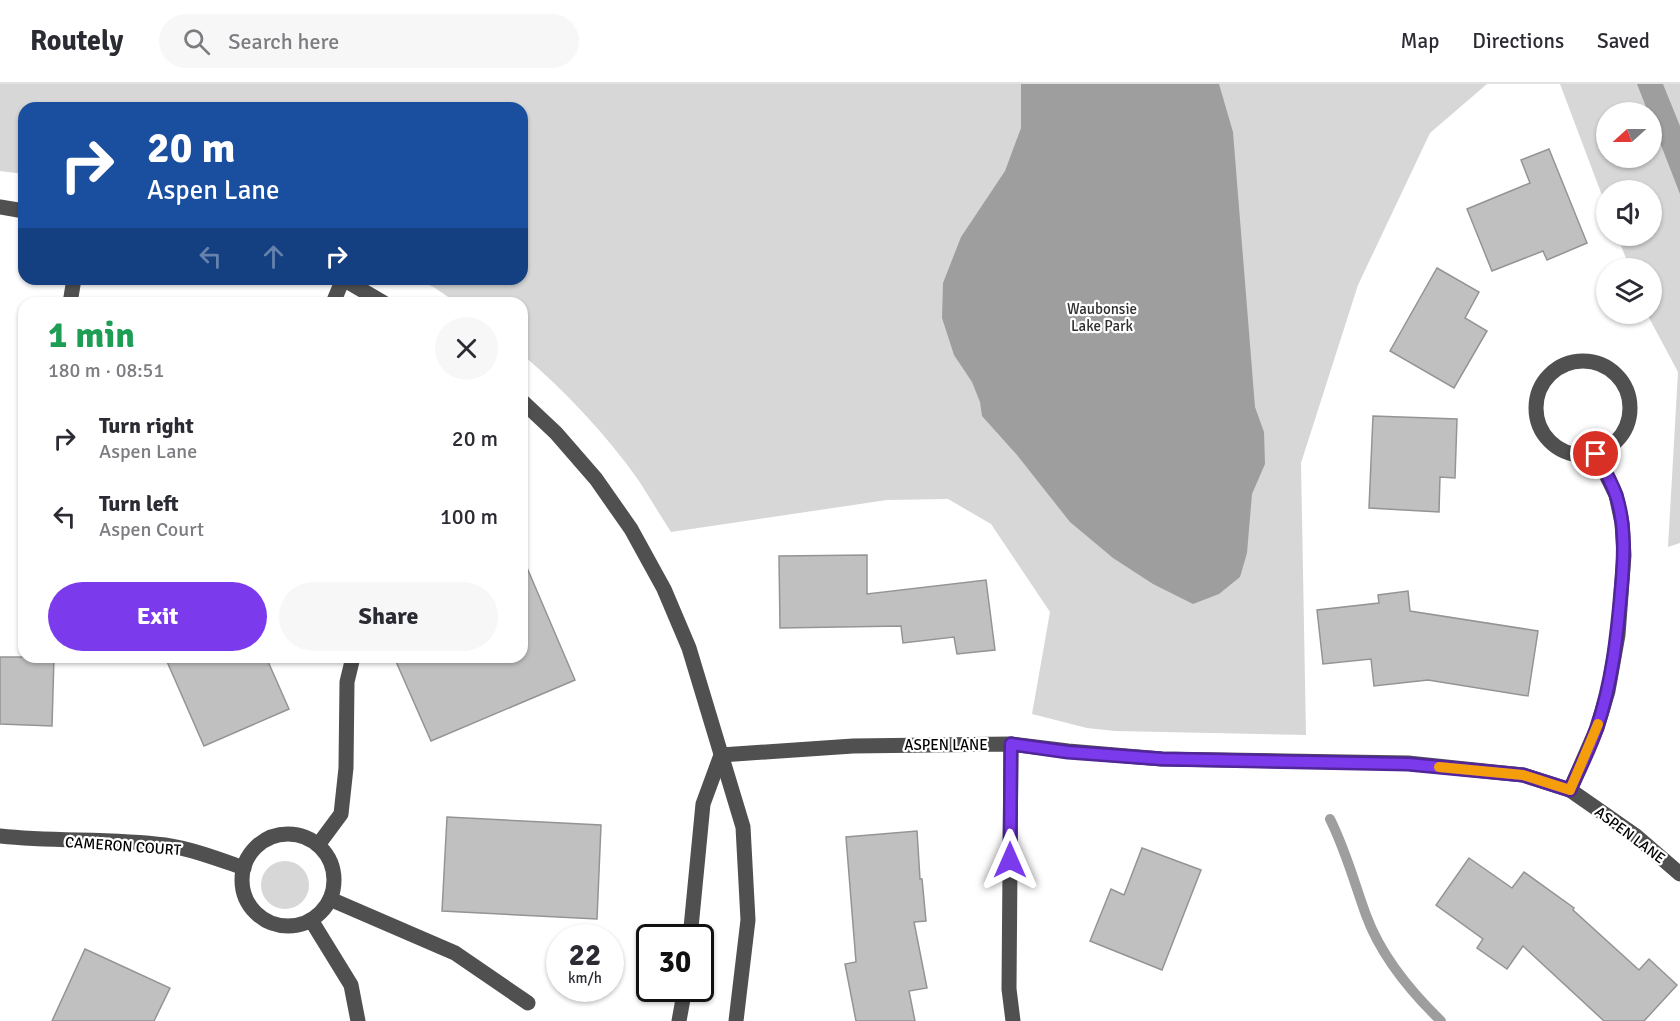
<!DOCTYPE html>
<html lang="en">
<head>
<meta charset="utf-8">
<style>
  body { margin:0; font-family:Signika,sans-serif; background:#f7f7f7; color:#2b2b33; height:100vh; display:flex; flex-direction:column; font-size:22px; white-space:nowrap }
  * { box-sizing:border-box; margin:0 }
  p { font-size:20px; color:#7c7c81 }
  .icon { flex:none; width:33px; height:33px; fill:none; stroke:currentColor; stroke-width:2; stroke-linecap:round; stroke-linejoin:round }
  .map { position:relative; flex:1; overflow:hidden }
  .drawer { position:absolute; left:18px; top:213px; width:510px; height:366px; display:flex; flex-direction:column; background:#fff; border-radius:18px; box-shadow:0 2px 4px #0004 }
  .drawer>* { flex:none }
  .banner { position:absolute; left:18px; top:18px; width:510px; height:183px; border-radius:18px; box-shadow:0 2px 4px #0004; background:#1a4fa0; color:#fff; overflow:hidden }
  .needle { width:39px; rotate:249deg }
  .fabs { position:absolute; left:1596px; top:18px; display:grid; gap:12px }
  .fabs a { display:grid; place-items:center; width:66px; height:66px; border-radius:50%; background:#fff; box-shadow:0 2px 4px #0004; font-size:30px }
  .speed { position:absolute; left:546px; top:840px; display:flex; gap:12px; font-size:30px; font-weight:700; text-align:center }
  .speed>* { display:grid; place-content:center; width:78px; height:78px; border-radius:50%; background:#fff; box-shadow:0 2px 4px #0004; line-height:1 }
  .speed small { font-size:15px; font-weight:400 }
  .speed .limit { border:3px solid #111; border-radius:9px; background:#fff; color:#111 }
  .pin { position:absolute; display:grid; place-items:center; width:51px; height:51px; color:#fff; margin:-26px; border:3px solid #fff; border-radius:50%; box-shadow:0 2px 6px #0007 }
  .me { position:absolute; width:66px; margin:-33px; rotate:0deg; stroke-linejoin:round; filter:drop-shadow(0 0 4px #0008) }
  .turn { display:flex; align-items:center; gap:21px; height:126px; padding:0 30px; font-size:27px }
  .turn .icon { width:78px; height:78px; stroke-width:2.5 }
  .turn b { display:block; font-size:42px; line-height:51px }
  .lanes { display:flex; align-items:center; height:57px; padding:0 30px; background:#0003; justify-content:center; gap:30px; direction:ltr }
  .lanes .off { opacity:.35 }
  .round { display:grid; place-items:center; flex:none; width:63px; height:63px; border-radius:32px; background:#f7f7f7 }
  .summary { display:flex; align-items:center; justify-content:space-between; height:102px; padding:0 30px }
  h1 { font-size:36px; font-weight:700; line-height:45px; color:#1e9e55 }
  .button { display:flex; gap:12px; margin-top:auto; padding:12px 30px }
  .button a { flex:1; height:69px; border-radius:36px; background:#7c3aed; color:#fff; font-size:24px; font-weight:700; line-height:69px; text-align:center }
  .button a+a { background:#f7f7f7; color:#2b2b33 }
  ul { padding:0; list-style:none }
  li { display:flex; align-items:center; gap:18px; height:78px; padding:0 30px }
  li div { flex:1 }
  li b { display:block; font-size:22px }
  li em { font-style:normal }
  header { display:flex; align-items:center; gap:36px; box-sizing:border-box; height:84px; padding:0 30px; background:#fff; border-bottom:2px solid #e1e1e2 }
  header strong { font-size:28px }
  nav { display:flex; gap:33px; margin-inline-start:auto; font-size:21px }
  .search { width:420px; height:54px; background:#f7f7f7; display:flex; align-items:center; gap:15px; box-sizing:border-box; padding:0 21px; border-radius:33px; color:#7c7c81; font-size:22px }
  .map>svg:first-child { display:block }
  .green { fill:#d7d7d7; fill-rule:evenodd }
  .water { fill:#9e9e9e }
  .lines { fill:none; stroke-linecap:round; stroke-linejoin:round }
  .stream { stroke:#9e9e9e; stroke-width:10 }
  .building { fill:#c0c0c0; stroke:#949494; stroke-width:1.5 }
  .minor { stroke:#505050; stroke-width:15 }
  .route-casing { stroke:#51269a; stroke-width:15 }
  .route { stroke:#7c3aed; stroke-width:10 }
  .slow { stroke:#f59e0b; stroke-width:10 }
  .labels { text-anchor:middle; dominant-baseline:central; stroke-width:4.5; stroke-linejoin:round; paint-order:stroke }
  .park-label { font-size:15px; fill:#2e2e2e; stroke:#fff }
  .street-label { font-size:15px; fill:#000; stroke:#fff }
</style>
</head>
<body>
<header>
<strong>Routely</strong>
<div class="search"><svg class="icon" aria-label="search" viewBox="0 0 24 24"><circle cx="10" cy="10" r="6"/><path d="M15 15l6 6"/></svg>Search here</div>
<nav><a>Map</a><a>Directions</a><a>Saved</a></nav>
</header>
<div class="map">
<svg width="1680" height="937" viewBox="0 0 1680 937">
  <rect width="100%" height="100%" fill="#fff"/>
  <g class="green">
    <path d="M0,0H1487L1430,49L1358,201L1301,379L1306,651L1115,647L1087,644L1032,630L1050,528L991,440L948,415L887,416L671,448C660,431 650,414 639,397C606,350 566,308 522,270V219H457L435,204L418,195H522V24H24V90L0,87Z"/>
    <path d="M1560,0H1680V459L1668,463L1678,288L1647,230H1652V184H1630L1617,152H1652V106H1606V122ZM1606,28H1652V74H1606Z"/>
    <circle cx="285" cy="801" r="24"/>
  </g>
  <g class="water">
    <path d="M1021,0H1219L1233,48L1255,323L1264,348L1265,380L1252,410L1247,469L1240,493L1219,510L1193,520L1153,500L1113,474L1070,438L1017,371L982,332L980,318L972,298L954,271L942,234L943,199L961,153L1005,87L1021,44Z"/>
    <path d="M1637,0H1663L1680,42V110L1652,38V28H1648Z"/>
  </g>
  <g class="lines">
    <path class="stream" d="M1330,735C1346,767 1354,798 1366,831C1381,872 1410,907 1441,937"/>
  </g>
  <g class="building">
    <path d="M1549,65L1587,159L1547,176L1543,167L1492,187L1467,125L1530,99L1521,76Z"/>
    <path d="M1437,184L1479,208L1465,234L1487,247L1454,304L1390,267Z"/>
    <path d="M1373,332L1457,335L1455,394L1440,393L1439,428L1369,424Z"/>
    <path d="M867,471V510L986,496L995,566L957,570L954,553L903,559L901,542L780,544L779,472Z"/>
    <path d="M522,472L575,596L431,657L394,573H522Z"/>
    <path d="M1408,507L1410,527L1538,547L1528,612L1428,596L1374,602L1371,575L1323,580L1317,526L1379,519L1378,511Z"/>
    <path d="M0,573H54L52,642L0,640Z"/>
    <path d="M165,573H266L289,625L204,662Z"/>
    <path d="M447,733L601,741L597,835L442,827Z"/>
    <path d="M917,747L920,795H922L926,837L914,838L927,904L909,907L915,937H856L845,880L856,878L846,753Z"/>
    <path d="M1142,764L1201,786L1162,886L1090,857L1111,805L1124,811Z"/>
    <path d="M1469,774L1512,804L1524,788L1574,824L1573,826L1639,886L1649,875L1677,901L1644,937H1604L1523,862L1507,885L1477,864L1483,855L1436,821Z"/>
    <path d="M85,865L170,904L154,937H52Z"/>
  </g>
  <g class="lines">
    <g class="minor">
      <path d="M0,123L24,127"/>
      <path d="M70,219L74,195"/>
      <path d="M333,219L343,195L384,219"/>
      <circle cx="1583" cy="324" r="47"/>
      <path d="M522,317L556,349L596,395L631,445L664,505L689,564L743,743L748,836L736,937"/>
      <path d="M1011,660L1009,905L1013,937"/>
      <path d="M721,671L853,662L1011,660L1068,667L1162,675L1408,679L1523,691L1570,706L1636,752L1680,790"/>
      <path d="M1570,706L1597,644L1608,607L1618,551L1624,471L1622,439L1616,411L1596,370"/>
      <circle cx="288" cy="796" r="46"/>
      <path d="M0,752C55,758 110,754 165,761C192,765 218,775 244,784"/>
      <path d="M318,761L341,730L346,684L347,598L353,573"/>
      <path d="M330,815L455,869L528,919"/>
      <path d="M311,836L351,901L358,937"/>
      <path d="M690,854L703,720L721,671"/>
      <path d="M679,937L685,904"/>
    </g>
  </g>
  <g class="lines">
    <defs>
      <path id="route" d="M1010,776L1011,660L1068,668L1162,675L1408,680L1523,691L1570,706C1579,685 1590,665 1597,643C1612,599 1617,553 1621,507C1624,475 1626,442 1616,411C1611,397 1603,383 1596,370"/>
    </defs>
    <use href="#route" class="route-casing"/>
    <use href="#route" class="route"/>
    <path class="slow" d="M1439,683L1523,691L1570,706L1598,640"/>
  </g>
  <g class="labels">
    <g class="park-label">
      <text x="1102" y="225">Waubonsie<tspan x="1102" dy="17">Lake Park</tspan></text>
    </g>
    <g class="street-label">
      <text x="946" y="661">ASPEN LANE</text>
      <text transform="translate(1630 751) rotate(37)">ASPEN LANE</text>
      <text transform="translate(123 762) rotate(4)">CAMERON COURT</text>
    </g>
  </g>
</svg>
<div class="fabs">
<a><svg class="needle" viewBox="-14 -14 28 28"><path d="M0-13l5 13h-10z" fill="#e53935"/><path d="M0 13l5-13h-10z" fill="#7c7c81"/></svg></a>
<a><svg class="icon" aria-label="sound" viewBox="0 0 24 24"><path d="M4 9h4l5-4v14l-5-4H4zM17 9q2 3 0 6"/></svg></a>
<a><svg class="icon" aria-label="layers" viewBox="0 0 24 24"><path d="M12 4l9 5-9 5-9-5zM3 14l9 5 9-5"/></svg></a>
</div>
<div class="speed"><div>22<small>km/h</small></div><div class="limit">30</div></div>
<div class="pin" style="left:1596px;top:370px;background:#d93025"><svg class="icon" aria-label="arrive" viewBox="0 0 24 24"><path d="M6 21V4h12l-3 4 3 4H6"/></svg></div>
<svg class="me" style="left:1010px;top:776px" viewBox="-20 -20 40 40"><path d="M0-17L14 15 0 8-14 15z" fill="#7c3aed" stroke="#fff" stroke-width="4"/></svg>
<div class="banner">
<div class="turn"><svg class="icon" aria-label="right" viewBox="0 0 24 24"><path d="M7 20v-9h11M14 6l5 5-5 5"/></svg><div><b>20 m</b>Aspen Lane</div></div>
<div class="lanes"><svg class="icon off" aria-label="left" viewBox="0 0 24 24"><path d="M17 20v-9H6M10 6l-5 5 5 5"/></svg><svg class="icon off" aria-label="ahead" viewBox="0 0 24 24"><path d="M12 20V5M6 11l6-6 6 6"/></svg><svg class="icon" aria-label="right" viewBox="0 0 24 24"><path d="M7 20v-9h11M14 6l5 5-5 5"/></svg></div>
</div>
<section class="drawer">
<div class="summary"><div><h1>1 min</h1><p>180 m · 08:51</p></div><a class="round"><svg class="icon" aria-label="close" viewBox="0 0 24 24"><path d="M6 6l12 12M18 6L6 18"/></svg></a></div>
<ul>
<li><svg class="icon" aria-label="right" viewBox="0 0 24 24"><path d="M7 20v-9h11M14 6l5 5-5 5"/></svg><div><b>Turn right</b><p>Aspen Lane</p></div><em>20 m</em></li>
<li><svg class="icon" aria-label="left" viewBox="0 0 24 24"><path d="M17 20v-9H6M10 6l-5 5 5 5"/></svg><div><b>Turn left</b><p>Aspen Court</p></div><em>100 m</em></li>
</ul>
<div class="button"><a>Exit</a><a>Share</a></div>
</section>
</div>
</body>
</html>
